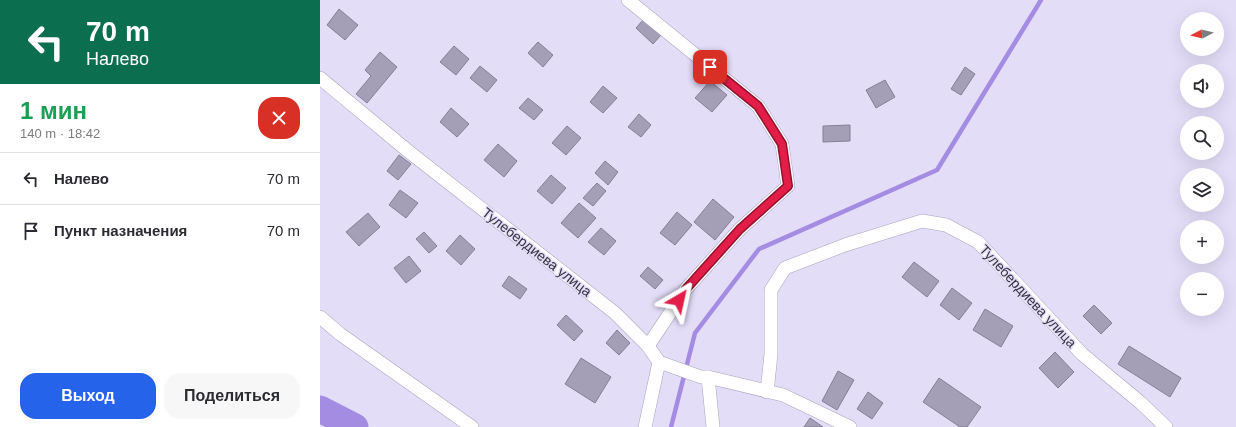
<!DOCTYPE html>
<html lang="ru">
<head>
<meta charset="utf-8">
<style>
  body { margin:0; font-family:Helvetica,sans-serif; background:#f7f7f7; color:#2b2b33; height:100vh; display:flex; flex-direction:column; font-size:15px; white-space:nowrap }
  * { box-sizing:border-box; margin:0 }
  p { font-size:13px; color:#7c7c81 }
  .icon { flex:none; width:22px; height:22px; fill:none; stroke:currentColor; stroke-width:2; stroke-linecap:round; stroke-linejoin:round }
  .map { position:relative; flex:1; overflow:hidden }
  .sheet { display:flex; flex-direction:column; background:#fff; width:320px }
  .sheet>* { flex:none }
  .hud { background:#0b6e4f; color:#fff; overflow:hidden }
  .needle { width:26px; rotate:263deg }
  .tools { position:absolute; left:860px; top:12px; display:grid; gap:8px }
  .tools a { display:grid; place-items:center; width:44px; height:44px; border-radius:50%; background:#fff; box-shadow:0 4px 16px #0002; font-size:20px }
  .pin { position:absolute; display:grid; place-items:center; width:34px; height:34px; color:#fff; margin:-17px; border-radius:8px; box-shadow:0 2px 6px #0006 }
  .me { position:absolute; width:44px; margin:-22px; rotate:36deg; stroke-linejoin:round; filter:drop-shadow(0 0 3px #0008) }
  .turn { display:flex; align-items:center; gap:14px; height:84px; padding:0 20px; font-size:18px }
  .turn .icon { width:52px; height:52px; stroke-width:2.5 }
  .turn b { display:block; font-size:28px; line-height:34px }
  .round { display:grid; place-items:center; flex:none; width:42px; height:42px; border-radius:16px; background:#f7f7f7 }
  .headline { display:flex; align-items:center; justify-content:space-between; height:68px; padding:0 20px }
  h1 { font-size:24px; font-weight:600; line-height:30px; color:#1e9e55 }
  .button { display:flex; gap:8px; margin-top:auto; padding:8px 20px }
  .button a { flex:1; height:46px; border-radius:16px; background:#2563eb; color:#fff; font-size:16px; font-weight:600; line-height:46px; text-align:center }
  .button a+a { background:#f7f7f7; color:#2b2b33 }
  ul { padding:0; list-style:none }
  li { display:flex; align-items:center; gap:12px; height:52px; padding:0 20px; border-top:1px solid #e1e1e2 }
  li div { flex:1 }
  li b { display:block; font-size:15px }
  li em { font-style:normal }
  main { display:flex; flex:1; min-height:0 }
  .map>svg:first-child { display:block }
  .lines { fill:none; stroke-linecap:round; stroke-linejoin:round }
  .stream { stroke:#a48ce2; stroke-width:4.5 }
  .river { stroke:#a48ce2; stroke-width:27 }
  .building { fill:#a49eb7; stroke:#857f97 }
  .street-casing { stroke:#a9a3bc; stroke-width:14 }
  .street { stroke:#fff; stroke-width:13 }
  .route-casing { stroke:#92132f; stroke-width:10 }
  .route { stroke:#e11d48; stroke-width:7 }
  .labels { text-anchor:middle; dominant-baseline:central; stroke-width:3; stroke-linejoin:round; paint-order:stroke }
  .street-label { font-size:14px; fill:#36333e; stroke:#e3ddf8 }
</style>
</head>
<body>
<main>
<section class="sheet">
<div class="hud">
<div class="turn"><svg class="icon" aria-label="left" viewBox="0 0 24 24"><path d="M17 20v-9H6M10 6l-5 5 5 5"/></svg><div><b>70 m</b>Налево</div></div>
</div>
<div class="headline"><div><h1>1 мин</h1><p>140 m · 18:42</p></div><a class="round" style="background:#d93025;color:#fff"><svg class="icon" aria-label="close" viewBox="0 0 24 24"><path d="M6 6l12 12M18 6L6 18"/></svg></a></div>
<ul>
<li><svg class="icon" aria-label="left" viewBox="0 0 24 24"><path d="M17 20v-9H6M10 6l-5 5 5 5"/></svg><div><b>Налево</b></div><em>70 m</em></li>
<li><svg class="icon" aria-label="arrive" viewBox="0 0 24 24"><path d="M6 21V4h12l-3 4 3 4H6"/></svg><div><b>Пункт назначения</b></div><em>70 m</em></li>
</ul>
<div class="button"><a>Выход</a><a>Поделиться</a></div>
</section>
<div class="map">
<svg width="916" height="427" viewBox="0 0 916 427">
  <rect width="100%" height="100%" fill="#e3ddf8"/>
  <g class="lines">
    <path class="stream" d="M351,427L375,333L439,249L617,170L721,0"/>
    <path class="river" d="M0,409L35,427"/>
  </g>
  <g class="building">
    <path d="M19,9L38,25L25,40L7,25Z"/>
    <path d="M323,20L341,35L333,44L316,28Z"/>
    <path d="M218,42L233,55L223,67L208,53Z"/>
    <path d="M134,46L149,59L136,75L120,62Z"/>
    <path d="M60,52L77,67L47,103L36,94L51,76L45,70Z"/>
    <path d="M160,66L177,80L167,92L150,78Z"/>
    <path d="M645,67L655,74L641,95L631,89Z"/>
    <path d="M565,80L575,97L556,108L546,90Z"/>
    <path d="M390,81L407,95L392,112L375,98Z"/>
    <path d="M283,86L297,98L283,113L270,102Z"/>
    <path d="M208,98L223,110L214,120L199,108Z"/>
    <path d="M131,108L149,124L137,137L120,122Z"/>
    <path d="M319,114L331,125L321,137L308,127Z"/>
    <path d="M530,125V141L503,142V126Z"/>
    <path d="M247,126L261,138L246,155L232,143Z"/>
    <path d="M178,144L197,161L184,177L164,160Z"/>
    <path d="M79,155L91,164L78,180L67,171Z"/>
    <path d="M285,161L298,172L288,185L275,173Z"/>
    <path d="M231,175L246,188L232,204L217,191Z"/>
    <path d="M277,183L286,191L273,206L263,198Z"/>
    <path d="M80,190L98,203L86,218L69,205Z"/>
    <path d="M393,199L414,217L395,240L374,222Z"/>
    <path d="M259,203L276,218L258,238L241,223Z"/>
    <path d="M357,212L372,225L355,245L340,233Z"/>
    <path d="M48,213L60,227L39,246L26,232Z"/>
    <path d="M281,228L296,241L284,255L268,242Z"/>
    <path d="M104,232L117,246L109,253L96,239Z"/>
    <path d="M140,235L155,249L141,265L126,251Z"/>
    <path d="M89,256L101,271L86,283L74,268Z"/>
    <path d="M594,262L619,281L607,297L582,277Z"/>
    <path d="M328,267L343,280L335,289L320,276Z"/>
    <path d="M189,276L207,289L200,299L182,286Z"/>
    <path d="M632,288L652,303L639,320L620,305Z"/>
    <path d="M774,305L792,323L781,334L763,316Z"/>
    <path d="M665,309L693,326L681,347L653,330Z"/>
    <path d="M246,315L263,331L254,341L237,325Z"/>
    <path d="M297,330L310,343L299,355L286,343Z"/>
    <path d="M809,346L861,378L850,397L798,364Z"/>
    <path d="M735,352L754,372L738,388L719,368Z"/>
    <path d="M261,358L291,377L275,403L245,384Z"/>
    <path d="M518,371L534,380L517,410L502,401Z"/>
    <path d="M619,378L661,407L647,427H640L603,402Z"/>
    <path d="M548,392L563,403L552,419L537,409Z"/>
    <path d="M490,418L503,427H484Z"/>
  </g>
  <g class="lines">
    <defs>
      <g id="street">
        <path d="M308,0L438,106L462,144L468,186L420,229L366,289L328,346"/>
        <path d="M0,78L88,151L295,313L328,346L339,362L381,377H388L463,395L530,427"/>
        <path d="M0,317L20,334L152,427"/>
        <path d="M388,377L393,427"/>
        <path d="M447,392L451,354V290L465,268L525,245L602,221L626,225L658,242L762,354L821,403L846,427"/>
        <path d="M325,427L339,362"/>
      </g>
    </defs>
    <use href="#street" class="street-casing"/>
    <use href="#street" class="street"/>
  </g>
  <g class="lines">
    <defs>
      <path id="route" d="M359,300L366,289L420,229L468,186L462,144L438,106L390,67"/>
    </defs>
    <use href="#route" class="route-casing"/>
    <use href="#route" class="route"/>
  </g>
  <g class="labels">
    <g class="street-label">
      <text transform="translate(217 252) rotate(38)">Тулебердиева улица</text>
      <text transform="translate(708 296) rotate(47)">Тулебердиева улица</text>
    </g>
  </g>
</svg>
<div class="tools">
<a><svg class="needle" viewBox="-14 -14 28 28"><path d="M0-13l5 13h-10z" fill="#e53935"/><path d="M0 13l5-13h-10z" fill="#7c7c81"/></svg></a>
<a><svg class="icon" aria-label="sound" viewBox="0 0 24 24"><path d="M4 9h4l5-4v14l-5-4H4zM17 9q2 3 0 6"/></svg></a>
<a><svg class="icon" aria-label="search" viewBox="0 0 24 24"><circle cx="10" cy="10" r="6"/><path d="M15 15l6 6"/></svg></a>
<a><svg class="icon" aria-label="layers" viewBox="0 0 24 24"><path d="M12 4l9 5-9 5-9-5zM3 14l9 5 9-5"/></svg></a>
<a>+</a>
<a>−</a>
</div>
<div class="pin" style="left:390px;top:67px;background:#d93025"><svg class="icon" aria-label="arrive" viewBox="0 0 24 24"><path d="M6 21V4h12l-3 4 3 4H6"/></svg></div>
<svg class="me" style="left:359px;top:300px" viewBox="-20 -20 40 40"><path d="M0-17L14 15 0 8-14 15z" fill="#e11d48" stroke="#fff" stroke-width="4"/></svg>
</div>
</main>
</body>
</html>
